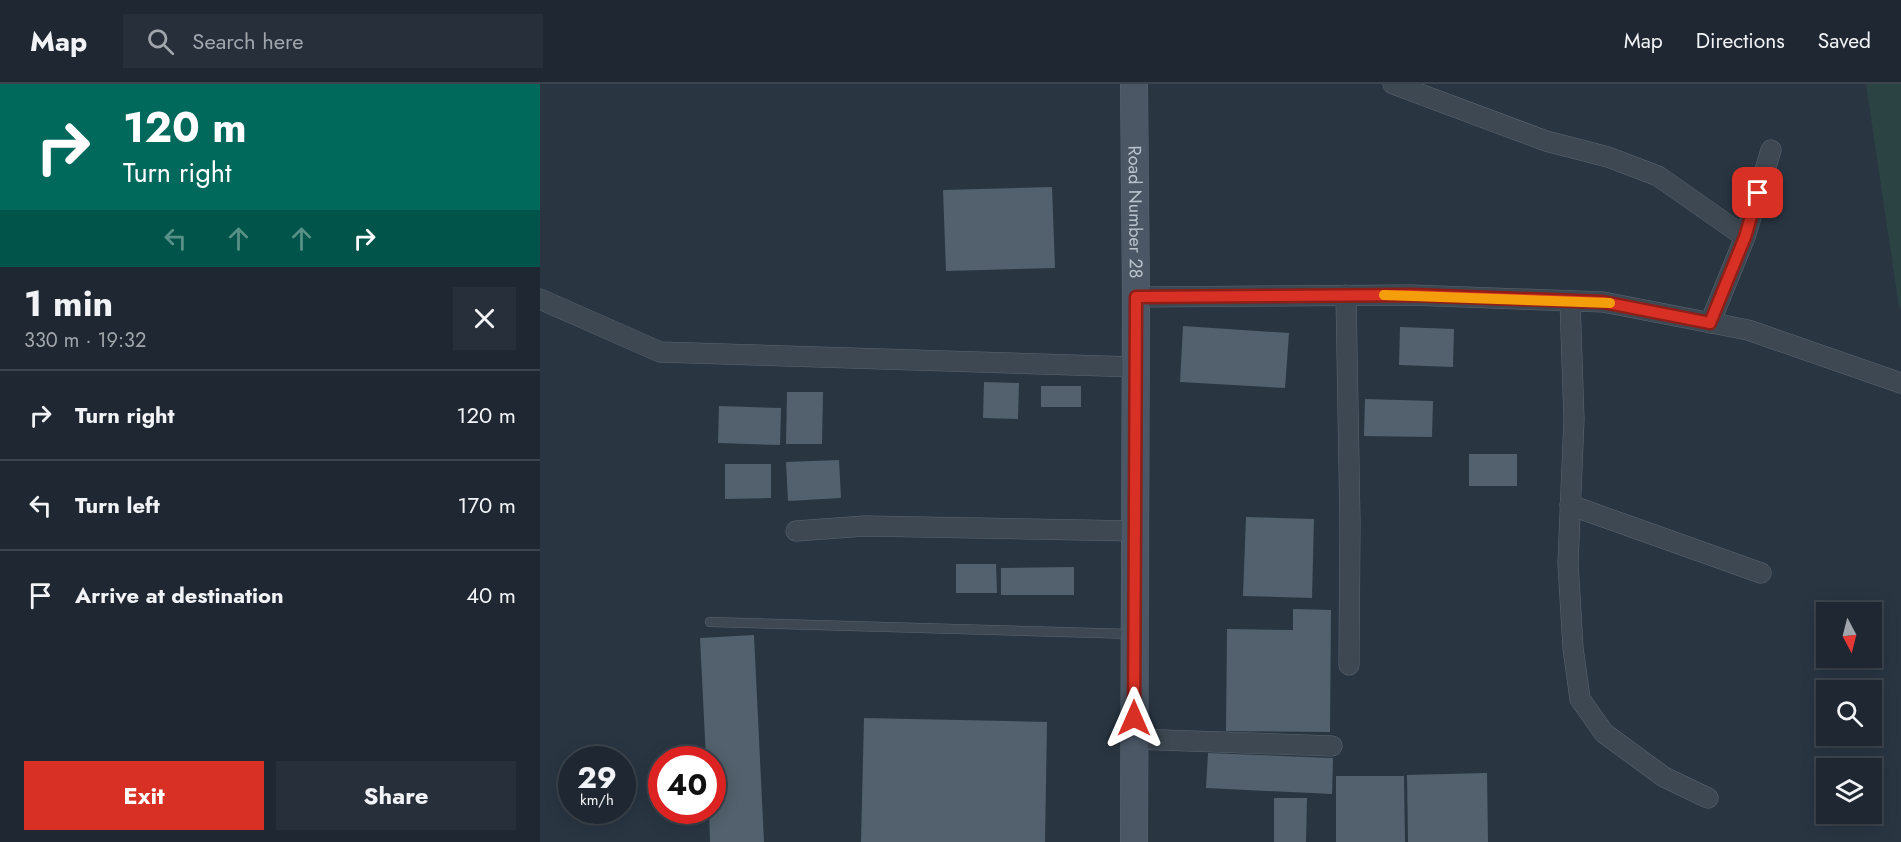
<!DOCTYPE html>
<html lang="en">
<head>
<meta charset="utf-8">
<style>
  body { margin:0; font-family:Jost,sans-serif; background:#27303a; color:#f1f3f6; height:100vh; display:flex; flex-direction:column; font-size:22px; white-space:nowrap }
  * { box-sizing:border-box; margin:0 }
  p { font-size:20px; color:#a1a6ac }
  .icon { flex:none; width:33px; height:33px; fill:none; stroke:currentColor; stroke-width:2; stroke-linecap:round; stroke-linejoin:round }
  .map { position:relative; flex:1; overflow:hidden }
  .sheet { display:flex; flex-direction:column; background:#1f2832; width:540px }
  .sheet>* { flex:none }
  .hud { background:#00695c; color:#fff; overflow:hidden }
  .needle { width:39px; rotate:173deg }
  .fabs { position:absolute; left:1276px; top:518px; display:grid; gap:12px }
  .fabs a { display:grid; place-items:center; width:66px; height:66px; border-radius:0px; background:#1f2832; box-shadow:0 3px 15px #0003,0 0 0 2px #3c444d; font-size:30px }
  .speed { position:absolute; left:18px; top:662px; display:flex; gap:12px; font-size:30px; font-weight:700; text-align:center }
  .speed>* { display:grid; place-content:center; width:78px; height:78px; border-radius:50%; background:#1f2832; box-shadow:0 3px 15px #0003,0 0 0 2px #3c444d; line-height:1 }
  .speed small { font-size:15px; font-weight:400 }
  .speed .limit { border:9px solid #d22; background:#fff; color:#111 }
  .pin { position:absolute; display:grid; place-items:center; width:51px; height:51px; color:#fff; margin:-26px; border-radius:12px; box-shadow:0 3px 9px #0006 }
  .me { position:absolute; width:66px; margin:-33px; rotate:0deg; stroke-linejoin:round; filter:drop-shadow(0 0 4px #0008) }
  .turn { display:flex; align-items:center; gap:21px; height:126px; padding:0 24px; font-size:27px }
  .turn .icon { width:78px; height:78px; stroke-width:2.5 }
  .turn b { display:block; font-size:42px; line-height:51px }
  .lanes { display:flex; align-items:center; height:57px; padding:0 24px; background:#0003; justify-content:center; gap:30px; direction:ltr }
  .lanes .off { opacity:.35 }
  .round { display:grid; place-items:center; flex:none; width:63px; height:63px; border-radius:0px; background:#27303a }
  .head { display:flex; align-items:center; justify-content:space-between; height:102px; padding:0 24px }
  h1 { font-size:36px; font-weight:700; line-height:45px }
  .cta { display:flex; gap:12px; margin-top:auto; padding:12px 24px }
  .cta a { flex:1; height:69px; border-radius:0px; background:#d93025; color:#fff; font-size:24px; font-weight:700; line-height:69px; text-align:center }
  .cta a+a { background:#27303a; color:#f1f3f6 }
  ul { padding:0; list-style:none }
  li { display:flex; align-items:center; gap:18px; height:90px; padding:0 24px; border-top:2px solid #3c444d }
  li div { flex:1 }
  li b { display:block; font-size:22px }
  li em { font-style:normal }
  header { display:flex; align-items:center; gap:36px; box-sizing:border-box; height:84px; padding:0 30px; background:#1f2832; border-bottom:2px solid #3c444d }
  header strong { font-size:28px }
  nav { display:flex; gap:33px; margin-inline-start:auto; font-size:21px }
  .search { width:420px; height:54px; background:#27303a; display:flex; align-items:center; gap:15px; box-sizing:border-box; padding:0 21px; border-radius:0px; color:#a1a6ac; font-size:22px }
  main { display:flex; flex:1; min-height:0 }
  .map>svg:first-child { display:block }
  .green { fill:#2b4343 }
  .building { fill:#52616d }
  .lines { fill:none; stroke-linecap:round; stroke-linejoin:round }
  .lane-casing { stroke:#5b6670; stroke-width:10 }
  .street-casing { stroke:#5b6670; stroke-width:21 }
  .secondary-casing { stroke:#5b6670; stroke-width:28 }
  .lane { stroke:#3d4852; stroke-width:9 }
  .street { stroke:#3d4852; stroke-width:20 }
  .secondary { stroke:#4b5765; stroke-width:27 }
  .route-casing { stroke:#8d1f18; stroke-width:15 }
  .route { stroke:#d93025; stroke-width:10 }
  .slow { stroke:#f59e0b; stroke-width:10 }
  .labels { text-anchor:middle; dominant-baseline:central; stroke-width:4.5; stroke-linejoin:round; paint-order:stroke }
  .street-label { font-size:18px; fill:#bac3cc; stroke:#222d38 }
</style>
</head>
<body>
<header>
<strong>Map</strong>
<div class="search"><svg class="icon" aria-label="search" viewBox="0 0 24 24"><circle cx="10" cy="10" r="6"/><path d="M15 15l6 6"/></svg>Search here</div>
<nav><a>Map</a><a>Directions</a><a>Saved</a></nav>
</header>
<main>
<section class="sheet">
<div class="hud">
<div class="turn"><svg class="icon" aria-label="right" viewBox="0 0 24 24"><path d="M7 20v-9h11M14 6l5 5-5 5"/></svg><div><b>120 m</b>Turn right</div></div>
<div class="lanes"><svg class="icon off" aria-label="left" viewBox="0 0 24 24"><path d="M17 20v-9H6M10 6l-5 5 5 5"/></svg><svg class="icon off" aria-label="ahead" viewBox="0 0 24 24"><path d="M12 20V5M6 11l6-6 6 6"/></svg><svg class="icon off" aria-label="ahead" viewBox="0 0 24 24"><path d="M12 20V5M6 11l6-6 6 6"/></svg><svg class="icon" aria-label="right" viewBox="0 0 24 24"><path d="M7 20v-9h11M14 6l5 5-5 5"/></svg></div>
</div>
<div class="head"><div><h1>1 min</h1><p>330 m · 19:32</p></div><a class="round"><svg class="icon" aria-label="close" viewBox="0 0 24 24"><path d="M6 6l12 12M18 6L6 18"/></svg></a></div>
<ul>
<li><svg class="icon" aria-label="right" viewBox="0 0 24 24"><path d="M7 20v-9h11M14 6l5 5-5 5"/></svg><div><b>Turn right</b></div><em>120 m</em></li>
<li><svg class="icon" aria-label="left" viewBox="0 0 24 24"><path d="M17 20v-9H6M10 6l-5 5 5 5"/></svg><div><b>Turn left</b></div><em>170 m</em></li>
<li><svg class="icon" aria-label="arrive" viewBox="0 0 24 24"><path d="M6 21V4h12l-3 4 3 4H6"/></svg><div><b>Arrive at destination</b></div><em>40 m</em></li>
</ul>
<div class="cta"><a>Exit</a><a>Share</a></div>
</section>
<div class="map">
<svg width="1361" height="758" viewBox="0 0 1361 758">
  <rect width="100%" height="100%" fill="#293642"/>
  <path class="green" d="M1326,0H1361V225L1359,223Z"/>
  <g class="building">
    <path d="M512,103L515,184L406,187L403,106Z"/>
    <path d="M643,242L749,249L745,304L640,298Z"/>
    <path d="M860,243L914,245L913,283L859,281Z"/>
    <path d="M444,298L479,299L478,335L443,334Z"/>
    <rect x="501" y="302" width="40" height="21"/>
    <path d="M247,308H283L282,360H246Z"/>
    <path d="M825,315L893,317L892,353L824,352Z"/>
    <path d="M179,322L241,324L240,361L178,359Z"/>
    <rect x="929" y="370" width="48" height="32"/>
    <path d="M299,376L301,414L248,417L246,378Z"/>
    <path d="M185,380H231V414L185,415Z"/>
    <path d="M706,433L774,435L772,514L703,512Z"/>
    <path d="M416,480H456L457,509H416Z"/>
    <path d="M534,483V511H461V484Z"/>
    <path d="M753,525L791,526L790,648L686,647L687,545L753,546Z"/>
    <path d="M214,551L224,758H170L169,726H172V675H166L160,554Z"/>
    <path d="M324,634L507,638L505,758H321Z"/>
    <path d="M668,669L793,674L792,710L666,704Z"/>
    <path d="M947,689L948,758H868L867,691Z"/>
    <path d="M796,692H864L865,758H796Z"/>
    <path d="M734,714H767L766,758H734Z"/>
  </g>
  <g class="lines">
    <defs>
      <path id="lane" d="M170,538L593,550"/>
      <g id="street">
        <path d="M853,0L1006,57L1068,73L1118,92L1205,153L1231,66"/>
        <path d="M806,211L810,439L809,581"/>
        <path d="M596,213L871,211L1063,218L1208,246L1361,299"/>
        <path d="M0,215L120,268L596,283"/>
        <path d="M1030,217L1034,335L1028,479L1033,564L1040,615L1064,649L1124,693L1168,714"/>
        <path d="M1170,239L1205,153"/>
        <path d="M1030,421L1221,489"/>
        <path d="M256,447L325,442L595,447"/>
        <path d="M594,655L792,662"/>
      </g>
      <g id="secondary">
        <path id="s1" d="M594,0L596,213L594,758"/>
      </g>
    </defs>
    <use href="#lane" class="lane-casing"/>
    <use href="#street" class="street-casing"/>
    <use href="#secondary" class="secondary-casing"/>
    <use href="#lane" class="lane"/>
    <use href="#street" class="street"/>
    <use href="#secondary" class="secondary"/>
  </g>
  <g class="lines">
    <defs>
      <path id="route" d="M594,634L596,213L871,211L1063,218L1170,239L1205,153L1218,109"/>
    </defs>
    <use href="#route" class="route-casing"/>
    <use href="#route" class="route"/>
    <path class="slow" d="M844,211L1070,219"/>
  </g>
  <g class="labels">
    <g class="street-label">
      <text stroke="none"><textPath href="#s1" startOffset="128">Road Number 28</textPath></text>
    </g>
  </g>
</svg>
<div class="fabs">
<a><svg class="needle" viewBox="-14 -14 28 28"><path d="M0-13l5 13h-10z" fill="#e53935"/><path d="M0 13l5-13h-10z" fill="#a1a6ac"/></svg></a>
<a><svg class="icon" aria-label="search" viewBox="0 0 24 24"><circle cx="10" cy="10" r="6"/><path d="M15 15l6 6"/></svg></a>
<a><svg class="icon" aria-label="layers" viewBox="0 0 24 24"><path d="M12 4l9 5-9 5-9-5zM3 14l9 5 9-5"/></svg></a>
</div>
<div class="speed"><div>29<small>km/h</small></div><div class="limit">40</div></div>
<div class="pin" style="left:1218px;top:109px;background:#d93025"><svg class="icon" aria-label="arrive" viewBox="0 0 24 24"><path d="M6 21V4h12l-3 4 3 4H6"/></svg></div>
<svg class="me" style="left:594px;top:634px" viewBox="-20 -20 40 40"><path d="M0-17L14 15 0 8-14 15z" fill="#d93025" stroke="#fff" stroke-width="4"/></svg>
</div>
</main>
</body>
</html>
